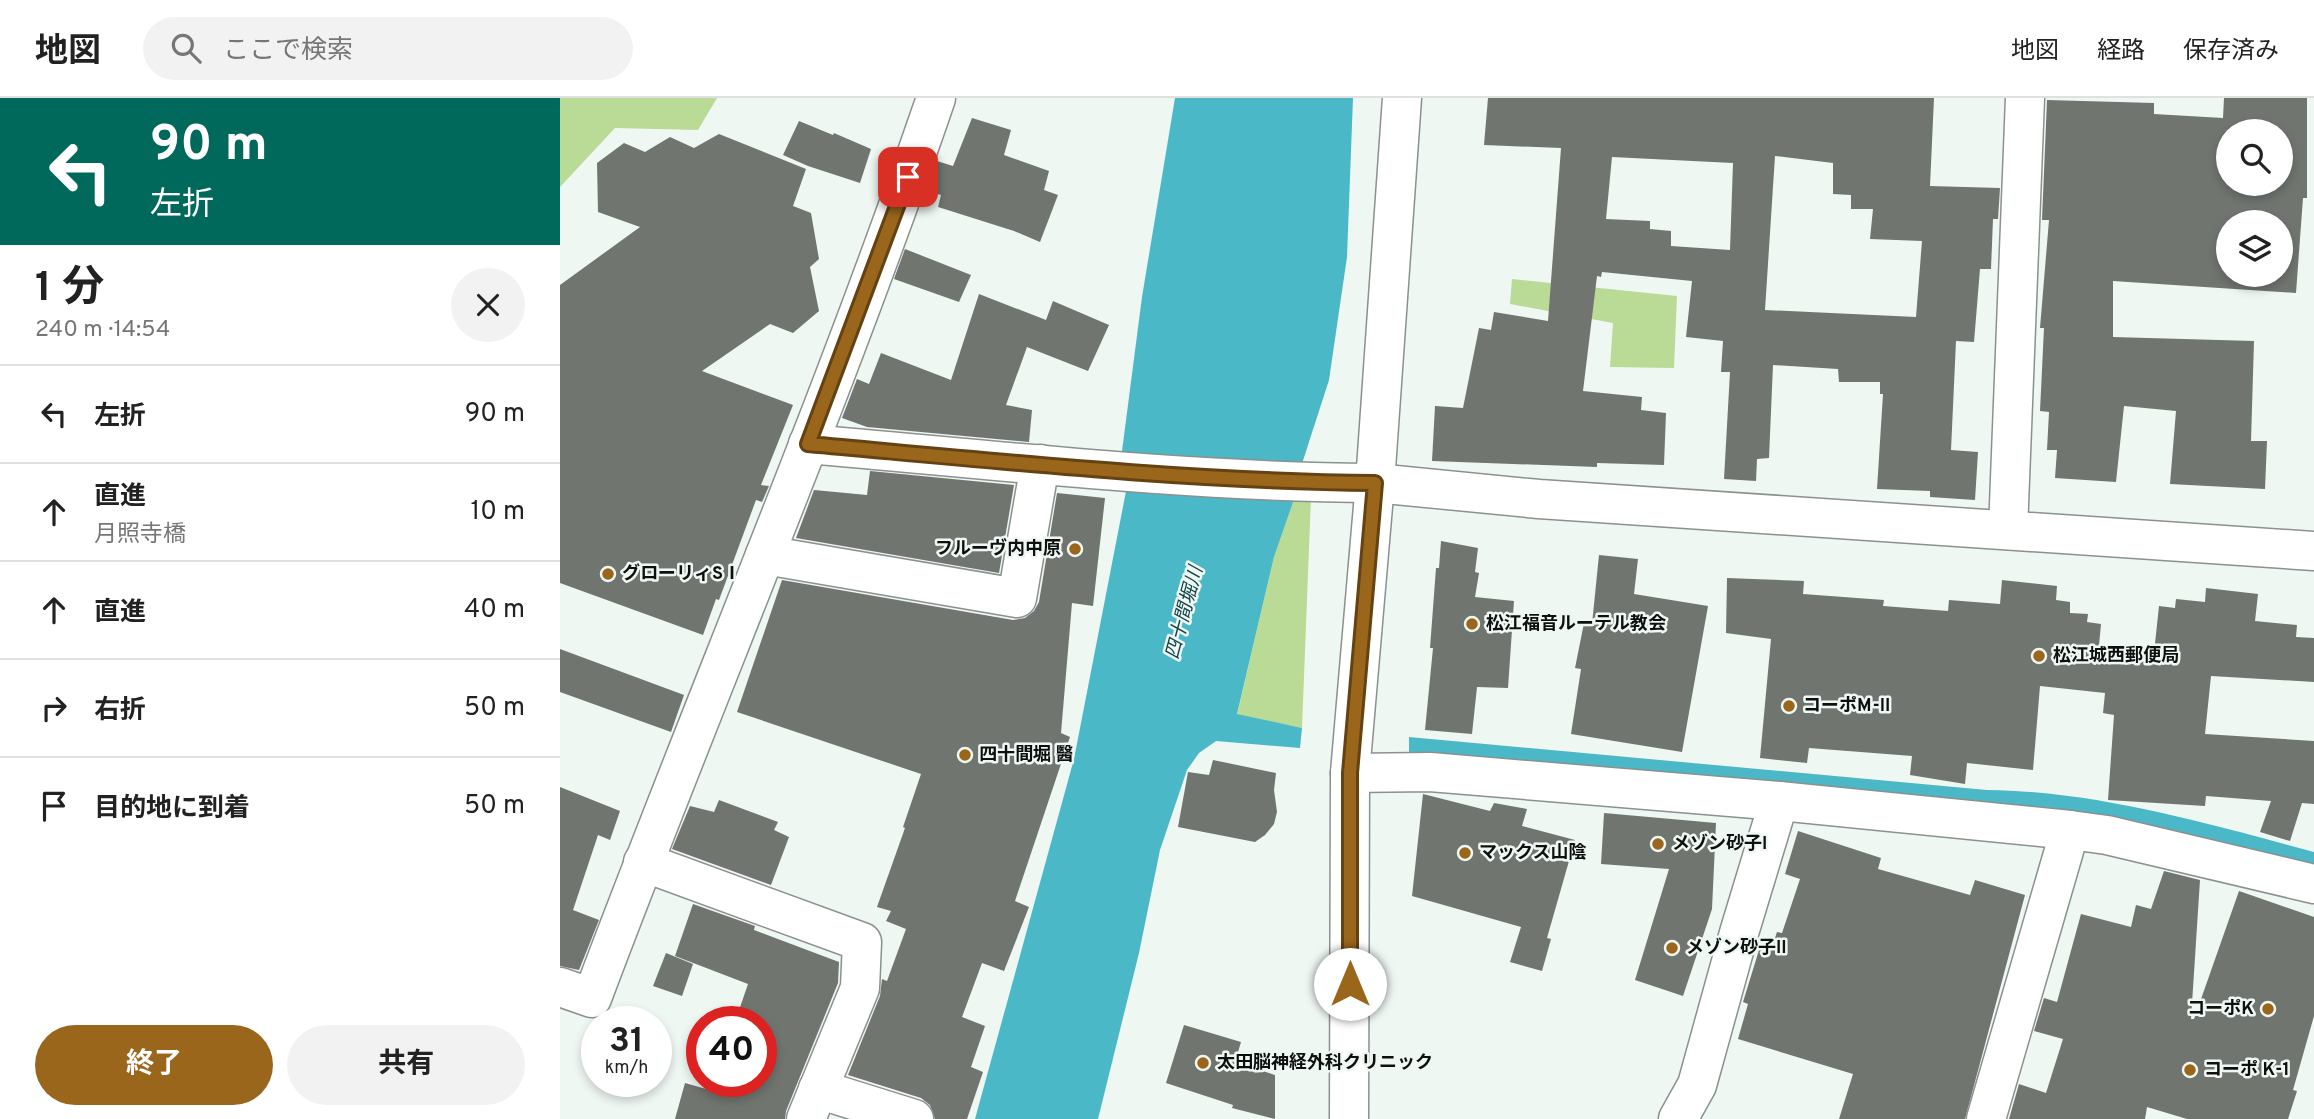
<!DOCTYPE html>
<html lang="ja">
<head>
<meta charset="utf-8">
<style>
  body { margin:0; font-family:Overpass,"Noto Sans JP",sans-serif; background:#f2f2f2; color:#222; height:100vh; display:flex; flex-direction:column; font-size:26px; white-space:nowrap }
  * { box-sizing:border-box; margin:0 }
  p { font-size:23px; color:#767676 }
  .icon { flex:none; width:38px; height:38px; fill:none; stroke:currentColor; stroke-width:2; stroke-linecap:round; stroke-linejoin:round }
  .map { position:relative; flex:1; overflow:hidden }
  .panel { display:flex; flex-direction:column; background:#fff; width:560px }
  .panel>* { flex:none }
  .hud { background:#00695c; color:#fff; overflow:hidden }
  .buttons { position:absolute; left:1656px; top:21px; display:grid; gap:14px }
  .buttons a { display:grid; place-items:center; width:77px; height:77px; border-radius:50%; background:#fff; box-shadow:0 4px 10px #0003; font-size:35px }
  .speed { position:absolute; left:21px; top:908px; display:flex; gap:14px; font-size:35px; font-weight:700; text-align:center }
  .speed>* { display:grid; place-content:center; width:91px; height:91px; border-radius:50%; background:#fff; box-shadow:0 4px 10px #0003; line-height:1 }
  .speed small { font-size:18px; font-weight:400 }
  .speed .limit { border:10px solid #d22; background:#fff; color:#111 }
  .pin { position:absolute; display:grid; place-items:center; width:60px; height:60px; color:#fff; margin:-30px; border-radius:14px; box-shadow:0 4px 10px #0006 }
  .me { position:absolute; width:77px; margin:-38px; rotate:0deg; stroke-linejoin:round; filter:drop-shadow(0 0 5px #0008) }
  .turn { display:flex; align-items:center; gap:24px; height:147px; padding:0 35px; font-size:32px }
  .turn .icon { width:91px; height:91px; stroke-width:2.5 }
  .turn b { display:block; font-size:49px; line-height:60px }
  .round { display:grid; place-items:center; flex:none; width:74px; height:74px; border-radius:37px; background:#f2f2f2 }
  .summary { display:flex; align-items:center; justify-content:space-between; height:119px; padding:0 35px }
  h1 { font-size:42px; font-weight:700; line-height:52px }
  .action { display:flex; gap:14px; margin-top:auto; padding:14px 35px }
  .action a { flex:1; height:80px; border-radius:42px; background:#9a661c; color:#fff; font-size:28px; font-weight:700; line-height:80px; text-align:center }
  .action a+a { background:#f2f2f2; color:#222 }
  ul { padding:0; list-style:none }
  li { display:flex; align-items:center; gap:21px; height:98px; padding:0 35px; border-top:2px solid #e0e0e0 }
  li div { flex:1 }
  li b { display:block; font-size:26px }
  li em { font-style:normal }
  header { display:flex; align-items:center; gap:42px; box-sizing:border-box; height:98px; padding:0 35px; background:#fff; border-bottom:2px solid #e0e0e0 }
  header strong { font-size:33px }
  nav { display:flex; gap:38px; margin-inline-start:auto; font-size:24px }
  .search { width:490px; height:63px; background:#f2f2f2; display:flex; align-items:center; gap:18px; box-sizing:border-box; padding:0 24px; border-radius:38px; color:#767676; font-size:26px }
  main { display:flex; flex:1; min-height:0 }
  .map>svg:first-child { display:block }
  .green { fill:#b9db95 }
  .water { fill:#4bb8c7 }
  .building { fill:#707570; fill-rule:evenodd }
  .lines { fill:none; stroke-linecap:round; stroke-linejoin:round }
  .minor-casing { stroke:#8a918e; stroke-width:41 }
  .minor { stroke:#fff; stroke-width:38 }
  .route-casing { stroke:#644212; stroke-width:18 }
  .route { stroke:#9a661c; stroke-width:12 }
  .poi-dot { fill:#9a661c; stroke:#eff7f3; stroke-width:2.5 }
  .labels { text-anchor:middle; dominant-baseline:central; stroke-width:5; stroke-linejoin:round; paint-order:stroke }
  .poi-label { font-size:18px; font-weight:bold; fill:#0d100f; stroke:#eff7f3; text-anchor:start }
  .water-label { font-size:19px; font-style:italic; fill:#114248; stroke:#eff7f3 }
</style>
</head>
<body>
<header>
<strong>地図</strong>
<div class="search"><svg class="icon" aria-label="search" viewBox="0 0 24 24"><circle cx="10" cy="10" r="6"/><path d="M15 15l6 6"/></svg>ここで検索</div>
<nav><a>地図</a><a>経路</a><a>保存済み</a></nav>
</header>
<main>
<section class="panel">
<div class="hud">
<div class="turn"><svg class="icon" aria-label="left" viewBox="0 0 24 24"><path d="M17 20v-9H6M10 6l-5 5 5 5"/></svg><div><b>90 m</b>左折</div></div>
</div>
<div class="summary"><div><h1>1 分</h1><p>240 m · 14:54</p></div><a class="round"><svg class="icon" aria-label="close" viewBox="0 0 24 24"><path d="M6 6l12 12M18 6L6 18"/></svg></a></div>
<ul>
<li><svg class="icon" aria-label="left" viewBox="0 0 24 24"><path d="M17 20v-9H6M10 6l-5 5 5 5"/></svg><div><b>左折</b></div><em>90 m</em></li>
<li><svg class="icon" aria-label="ahead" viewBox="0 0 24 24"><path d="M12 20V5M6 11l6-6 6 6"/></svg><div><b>直進</b><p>月照寺橋</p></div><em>10 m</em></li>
<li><svg class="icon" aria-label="ahead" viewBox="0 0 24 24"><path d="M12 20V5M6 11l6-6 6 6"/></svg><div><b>直進</b></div><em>40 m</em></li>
<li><svg class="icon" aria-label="right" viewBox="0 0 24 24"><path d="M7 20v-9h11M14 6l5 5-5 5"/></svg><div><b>右折</b></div><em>50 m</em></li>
<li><svg class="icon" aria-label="arrive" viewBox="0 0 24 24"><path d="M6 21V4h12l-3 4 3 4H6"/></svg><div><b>目的地に到着</b></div><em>50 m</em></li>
</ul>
<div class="action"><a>終了</a><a>共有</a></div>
</section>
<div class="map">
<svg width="1754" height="1021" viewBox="0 0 1754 1021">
  <rect width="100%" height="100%" fill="#eff7f3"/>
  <g class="green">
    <path d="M0,0H157L138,32L55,30L0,89Z"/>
    <path d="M952,181L1117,198L1114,270L1050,269L1053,225L950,206Z"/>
    <path d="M737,393L751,399L742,630L677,617L714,459Z"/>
  </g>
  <g class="water">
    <path d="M615,0H793L787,159L769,282L739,375L737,393L714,459L677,616L742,630L740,650L656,643L639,655L627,672L600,752L579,855L538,1021H415L514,661L568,383L562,353L582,199Z"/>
    <path d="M849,639L1427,692C1536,693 1649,726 1754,754V776L849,661Z"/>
  </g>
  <g class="building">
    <path d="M928,0H1374L1370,88L1440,90L1438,121H1433L1431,171H1420L1414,244L1396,243L1391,352L1418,354L1415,402L1370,399V393L1317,391L1323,296H1320V284H1279L1278,271L1213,267L1209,360L1197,361L1196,383L1164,381L1170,274H1161L1163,243L1126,239L1132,183L1042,174L1041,179L1037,178L1023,293L1082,299L1081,312L1106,315L1104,367L1037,365V369L872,363L875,308L903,310L919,230L931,232L934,214L988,223L1001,50L924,47ZM1215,58L1273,65V96L1291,97V111H1313L1310,141L1362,143L1356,219L1205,212ZM1052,59L1173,65L1170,152L1111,148V133L1090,131V123L1046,121Z"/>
    <path d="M1664,0H1747V100H1743L1736,195L1553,183V239L1694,243L1691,343H1707L1705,391L1610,386L1616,313L1564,308L1556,384L1495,380L1497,352H1487L1489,314L1480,313L1484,230H1480L1489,122H1482L1487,2L1594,5V16L1663,20ZM1668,33H1720V86H1668ZM1668,124H1720V177H1668Z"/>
    <path d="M412,20L451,32L444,57L489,73L484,92L498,97L480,144L454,133L378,109L381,97L366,93L377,63L393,68Z"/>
    <path d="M239,23L273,37L274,35L311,51L300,85L248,68L223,57Z"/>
    <path d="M159,36L246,71L233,108L251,115L259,161L250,169L259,213L233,235L210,226L142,273L233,307L201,387L209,388L202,404L196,402L159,502L156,501L143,537L0,485V187L80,129L38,114L37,65L64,45L85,54L110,39L134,50Z"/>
    <path d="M345,151L411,177L399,204L334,181Z"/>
    <path d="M419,196L486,222L493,203L549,227L528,273L467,249L446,307L472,312L469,344L307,329L282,320L297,281L309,286L321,255L391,282Z"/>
    <path d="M310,373L454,387L439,475L236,440L254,392L307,397Z"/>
    <path d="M497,395L545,400L533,508L512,505L501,635L510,639L455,803L469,809L444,873L422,865L402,919L425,928L411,969L423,974L407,1021H375L370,1007L361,1000L288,977L320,898L322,881L327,883L346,831L326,823L331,813L317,809L345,730L343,729L361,676L177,614L222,482L453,522L465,520L474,513L479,504Z"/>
    <path d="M881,443L918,450L915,474L919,475L915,499L954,503L948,590L917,589L912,636L865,632L873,550H870L876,470H879Z"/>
    <path d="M1039,457L1078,461L1074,496L1148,508L1122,654L1011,636L1021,571L1015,570L1024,525L1032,526Z"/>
    <path d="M1167,480L1244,483L1243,496L1324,502L1323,508L1388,513L1389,502L1440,506L1442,482L1497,488L1496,502L1510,504V515L1528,516L1527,524L1541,526L1538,558L1593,564L1599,508L1615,510L1616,501L1645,504L1646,490L1698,496L1695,523L1737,527L1736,539L1754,540V584L1651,578L1645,636L1754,643V706L1742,705L1730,743L1700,734L1711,703L1646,698L1645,708L1548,702L1554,617L1543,615L1545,595L1480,588L1473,672L1407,665L1405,686L1350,677L1352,658L1249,650L1247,665L1200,660L1211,541L1166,535Z"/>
    <path d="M0,551L124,597L111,634L0,594Z"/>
    <path d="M653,662L716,675L714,692L717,714L714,726L705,737L695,744L618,729L628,674L649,677Z"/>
    <path d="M0,689L60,713L50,742L38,737L13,812L39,822L19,872L0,868Z"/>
    <path d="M863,696L930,713L934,705L967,711L962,728L1015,742L987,840L991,841L982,873L950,864L961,829L852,798Z"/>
    <path d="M159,702L218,724L214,732L229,739L211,787L112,751L130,708L154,714Z"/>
    <path d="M1044,715L1156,725L1152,811L1123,898L1075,882L1109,771L1041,766Z"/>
    <path d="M1238,733L1321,760L1318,771L1410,797L1415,782L1465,797L1405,1021H1279L1293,976L1178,941L1188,906L1183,904L1203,839L1214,843L1217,834L1222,835L1240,781L1225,776Z"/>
    <path d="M1604,773L1640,782L1631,921H1634L1679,793L1754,819V918L1733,992L1737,993L1728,1021H1627L1587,1009L1585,1021H1449L1459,986L1486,995L1503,941L1474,933L1484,900L1497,904L1521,816L1571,829L1576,807L1591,811Z"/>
    <path d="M133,806L195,828L194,832L279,864L278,885L226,1013L225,1021H115L125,985L171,998L175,984H201V924H175L188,886L115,858Z"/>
    <path d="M106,855L133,866L122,898L93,888Z"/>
    <path d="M624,927L681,944L675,964L715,977V1021L672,1010L673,1007L606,985Z"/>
  </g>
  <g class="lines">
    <defs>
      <g id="minor">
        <path d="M248,346C436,362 626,384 815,385L842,0"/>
        <path d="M1448,432L1465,0"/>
        <path d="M205,457L457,500L480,366"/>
        <path d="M790,675L870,674L1219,703L1510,732L1547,737L1754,786"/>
        <path d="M83,764L302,844L300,890L246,1021"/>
        <path d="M0,889L32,900C145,599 272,304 376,0"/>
        <path d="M258,991L354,1021"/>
        <path d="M789,1021L790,675L815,385L979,401L1754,453"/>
        <path d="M1118,1021L1137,987L1179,835L1219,703"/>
        <path d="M1426,1021L1510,732"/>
      </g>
    </defs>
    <use href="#minor" class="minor-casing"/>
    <use href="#minor" class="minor"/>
  </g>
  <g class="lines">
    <defs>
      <path id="route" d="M348,79L248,346C437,363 626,383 815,385L790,675V886"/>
    </defs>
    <use href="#route" class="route-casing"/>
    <use href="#route" class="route"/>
  </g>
  <g class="poi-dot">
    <circle cx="515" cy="451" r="7"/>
    <circle cx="48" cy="476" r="7"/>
    <circle cx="912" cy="526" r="7"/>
    <circle cx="1479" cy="558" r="7"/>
    <circle cx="1229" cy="608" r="7"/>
    <circle cx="405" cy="657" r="7"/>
    <circle cx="1098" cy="746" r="7"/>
    <circle cx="905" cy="755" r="7"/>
    <circle cx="1112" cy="850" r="7"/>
    <circle cx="1708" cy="911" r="7"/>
    <circle cx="643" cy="965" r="7"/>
    <circle cx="1630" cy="972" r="7"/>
  </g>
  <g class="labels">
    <g class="poi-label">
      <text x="501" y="451" text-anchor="end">フルーヴ内中原</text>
      <text x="62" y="476">グローリィSⅠ</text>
      <text x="926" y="526">松江福音ルーテル教会</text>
      <text x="1493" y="558">松江城西郵便局</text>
      <text x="1243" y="608">コーポM-II</text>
      <text x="419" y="657">四十間堀 醫</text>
      <text x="1112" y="746">メゾン砂子I</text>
      <text x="919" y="755">マックス山陰</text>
      <text x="1126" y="850">メゾン砂子II</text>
      <text x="1694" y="911" text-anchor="end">コーポK</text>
      <text x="657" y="965">太田脳神経外科クリニック</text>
      <text x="1644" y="972">コーポ K-1</text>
    </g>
    <g class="water-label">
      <text transform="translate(625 515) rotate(-75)">四十間堀川</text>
    </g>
  </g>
</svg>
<div class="buttons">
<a><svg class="icon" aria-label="search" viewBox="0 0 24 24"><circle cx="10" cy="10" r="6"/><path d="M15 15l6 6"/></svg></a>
<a><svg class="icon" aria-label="layers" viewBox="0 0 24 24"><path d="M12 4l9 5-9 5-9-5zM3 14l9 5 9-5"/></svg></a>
</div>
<div class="speed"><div>31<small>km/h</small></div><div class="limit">40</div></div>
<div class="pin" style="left:348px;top:79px;background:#d93025"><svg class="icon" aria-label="arrive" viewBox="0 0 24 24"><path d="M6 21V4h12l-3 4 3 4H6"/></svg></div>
<svg class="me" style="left:790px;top:886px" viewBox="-20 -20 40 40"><circle r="19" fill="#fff"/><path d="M0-13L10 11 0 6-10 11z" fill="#9a661c"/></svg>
</div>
</main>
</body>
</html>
